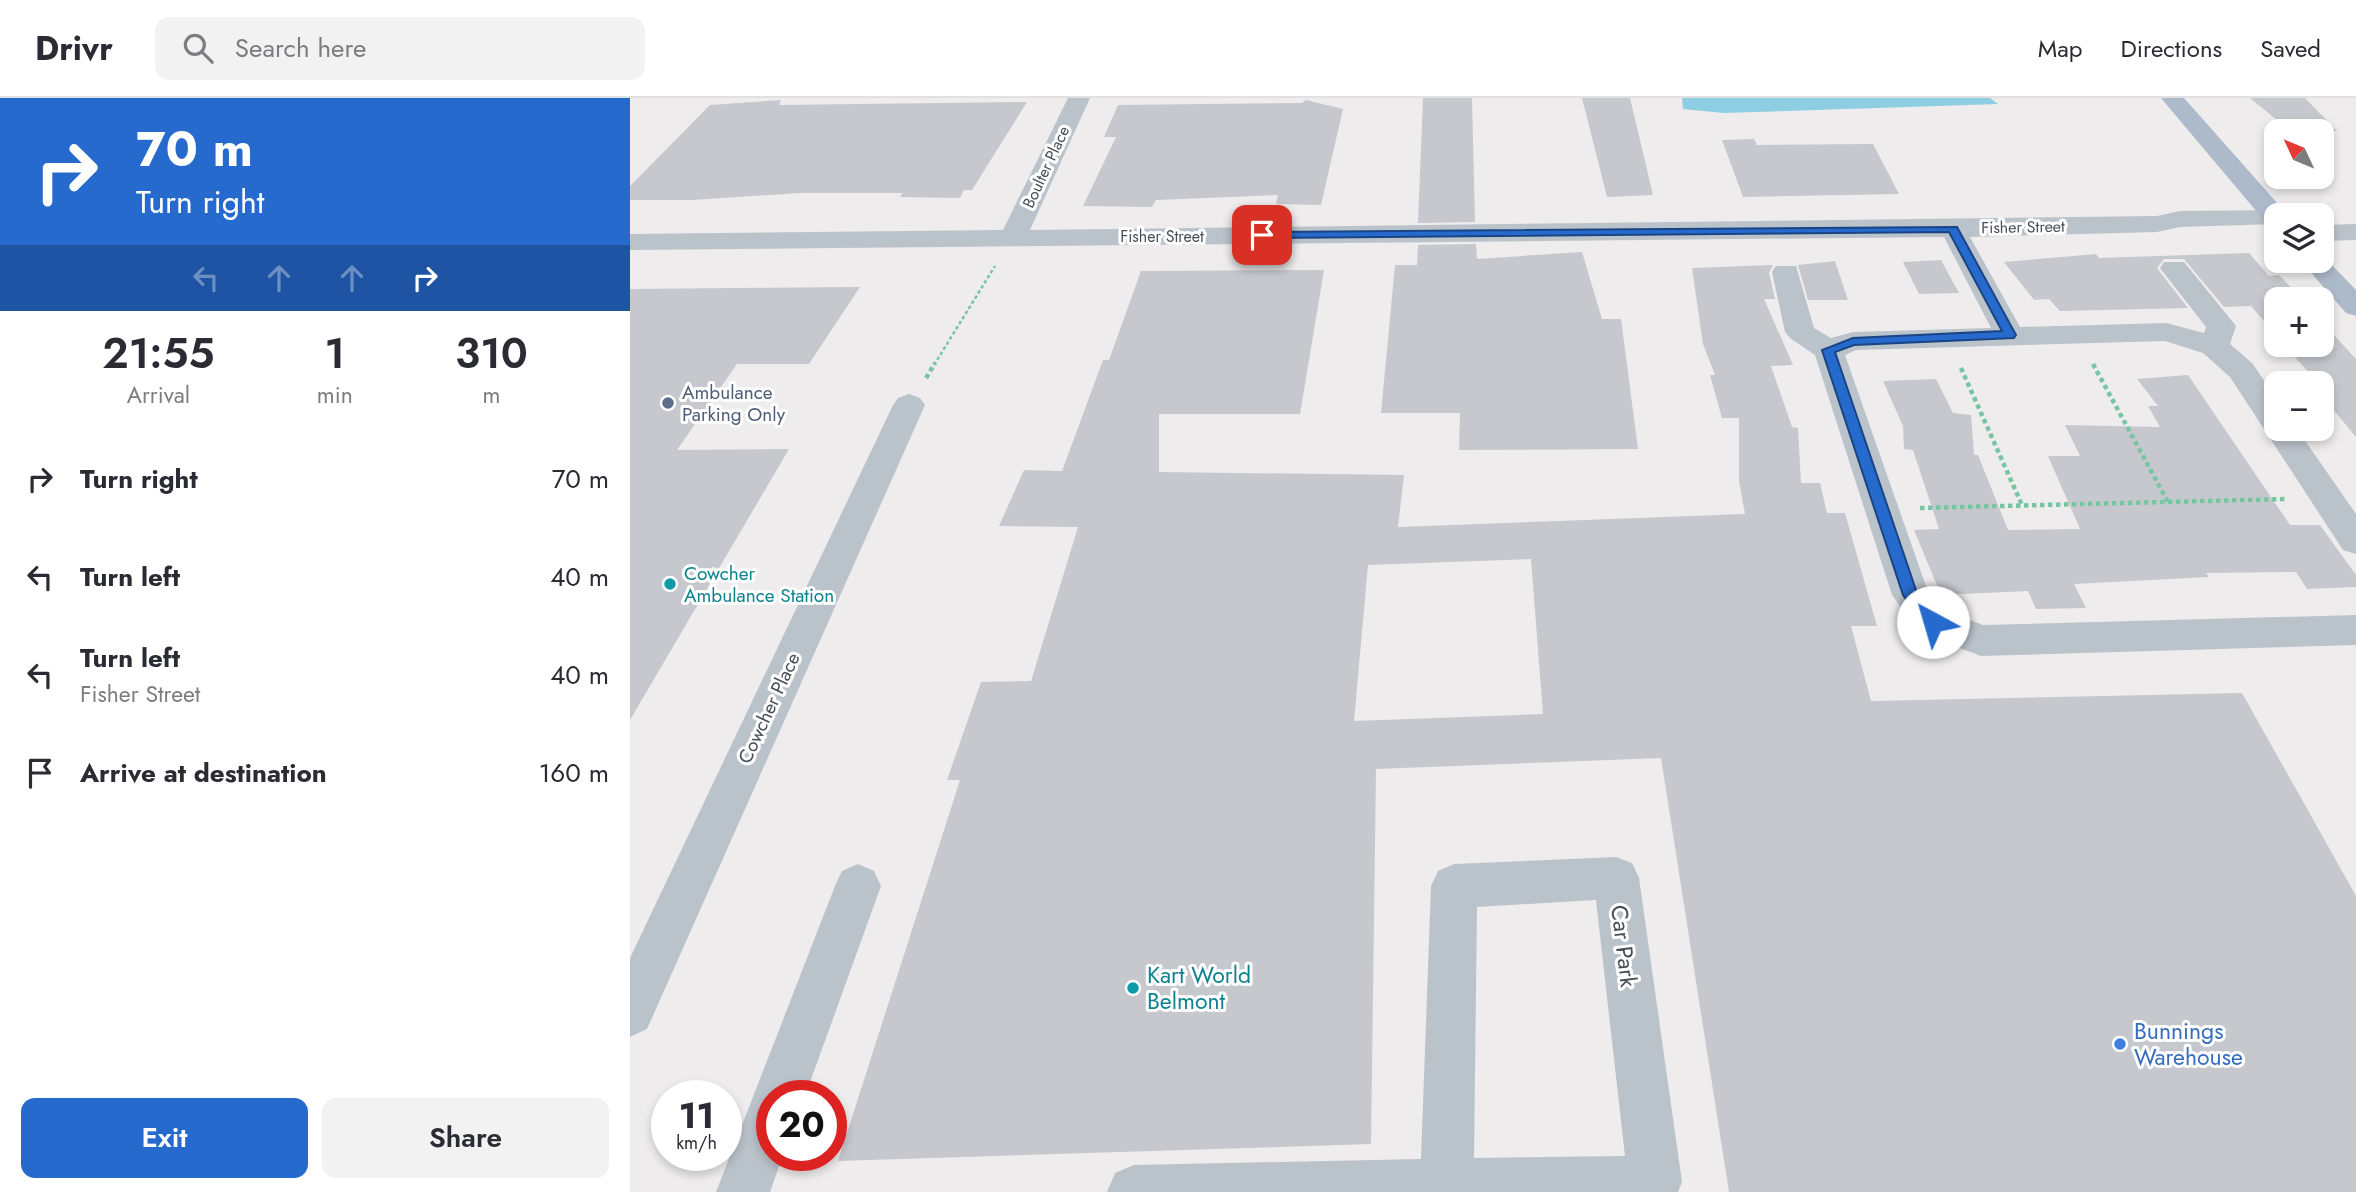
<!DOCTYPE html>
<html lang="en">
<head>
<meta charset="utf-8">
<style>
  body { margin:0; font-family:Jost,sans-serif; background:#f2f2f3; color:#2b2b33; height:100vh; display:flex; flex-direction:column; font-size:26px; white-space:nowrap }
  * { box-sizing:border-box; margin:0 }
  p { font-size:23px; color:#7c7c81 }
  .icon { flex:none; width:38px; height:38px; fill:none; stroke:currentColor; stroke-width:2; stroke-linecap:round; stroke-linejoin:round }
  .map { position:relative; flex:1; overflow:hidden }
  .sheet { display:flex; flex-direction:column; background:#fff; width:630px }
  .sheet>* { flex:none }
  .top-card { background:#276acd; color:#fff; overflow:hidden }
  .needle { width:46px; rotate:314deg }
  .fabs { position:absolute; left:1634px; top:21px; display:grid; gap:14px }
  .fabs a { display:grid; place-items:center; width:70px; height:70px; border-radius:14px; background:#fff; box-shadow:0 4px 10px #0003; font-size:35px }
  .speed { position:absolute; left:21px; top:982px; display:flex; gap:14px; font-size:35px; font-weight:700; text-align:center }
  .speed>* { display:grid; place-content:center; width:91px; height:91px; border-radius:50%; background:#fff; box-shadow:0 4px 10px #0003; line-height:1 }
  .speed small { font-size:18px; font-weight:400 }
  .speed .limit { border:10px solid #d22; background:#fff; color:#111 }
  .pin { position:absolute; display:grid; place-items:center; width:60px; height:60px; color:#fff; margin:-30px; border-radius:14px; box-shadow:0 4px 10px #0006 }
  .me { position:absolute; width:77px; margin:-38px; rotate:321deg; stroke-linejoin:round; filter:drop-shadow(0 0 5px #0008) }
  .turn { display:flex; align-items:center; gap:24px; height:147px; padding:0 21px; font-size:32px }
  .turn .icon { width:91px; height:91px; stroke-width:2.5 }
  .turn b { display:block; font-size:49px; line-height:60px }
  .lanes { display:flex; align-items:center; height:66px; padding:0 21px; background:#0003; justify-content:center; gap:35px; direction:ltr }
  .lanes .off { opacity:.35 }
  .eta { display:flex; justify-content:space-evenly; align-items:center; height:119px; text-align:center }
  .eta b { font-size:42px; font-weight:600; line-height:49px }
  .button { display:flex; gap:14px; margin-top:auto; padding:14px 21px }
  .button a { flex:1; height:80px; border-radius:14px; background:#276acd; color:#fff; font-size:28px; font-weight:600; line-height:80px; text-align:center }
  .button a+a { background:#f2f2f3; color:#2b2b33 }
  ul { padding:0; list-style:none }
  li { display:flex; align-items:center; gap:21px; height:98px; padding:0 21px }
  li div { flex:1 }
  li b { display:block; font-size:26px }
  li em { font-style:normal }
  header { display:flex; align-items:center; gap:42px; box-sizing:border-box; height:98px; padding:0 35px; background:#fff; border-bottom:2px solid #e1e1e2 }
  header strong { font-size:33px }
  nav { display:flex; gap:38px; margin-inline-start:auto; font-size:24px }
  .search { width:490px; height:63px; background:#f2f2f3; display:flex; align-items:center; gap:18px; box-sizing:border-box; padding:0 24px; border-radius:14px; color:#7c7c81; font-size:26px }
  main { display:flex; flex:1; min-height:0 }
  .map>svg:first-child { display:block }
  .water { fill:#8dcee3 }
  .building { fill:#c7c8ce; fill-rule:evenodd }
  .lines { fill:none; stroke-linecap:round; stroke-linejoin:round }
  .path-far1 { stroke:#78c5a1; stroke-width:2.5; stroke-dasharray:3.5 2.5; stroke-linecap:butt }
  .path { stroke:#78c5a1; stroke-width:4.5; stroke-dasharray:4.5 3.5; stroke-linecap:butt }
  .minor { fill:#bbc3ca; fill-rule:evenodd }
  .major { fill:#adbac9; fill-rule:evenodd }
  .route { fill:#276acd; stroke:#194585; stroke-width:2 }
  .service-dot { fill:#5c6f8a; stroke:#fff; stroke-width:2.5 }
  .culture-dot { fill:#0f9aa8; stroke:#fff; stroke-width:2.5 }
  .shop-dot { fill:#3f7fe0; stroke:#fff; stroke-width:2.5 }
  .labels { text-anchor:middle; dominant-baseline:central; stroke-width:6; stroke-linejoin:round; paint-order:stroke }
  .far-street-label { font-size:16px; fill:#464e57; stroke:#fff }
  .service-label { font-size:19px; fill:#4e5e75; stroke:#fff; text-anchor:start }
  .culture-label { font-size:19px; fill:#0d838f; stroke:#fff; text-anchor:start }
  .street-label { font-size:19px; fill:#464e57; stroke:#fff }
  .near-street-label { font-size:23px; fill:#464e57; stroke:#fff }
  .near-culture-label { font-size:23px; fill:#0d838f; stroke:#fff; text-anchor:start }
  .near-shop-label { font-size:23px; fill:#366cbe; stroke:#fff; text-anchor:start }
</style>
</head>
<body>
<header>
<strong>Drivr</strong>
<div class="search"><svg class="icon" aria-label="search" viewBox="0 0 24 24"><circle cx="10" cy="10" r="6"/><path d="M15 15l6 6"/></svg>Search here</div>
<nav><a>Map</a><a>Directions</a><a>Saved</a></nav>
</header>
<main>
<section class="sheet">
<div class="top-card">
<div class="turn"><svg class="icon" aria-label="right" viewBox="0 0 24 24"><path d="M7 20v-9h11M14 6l5 5-5 5"/></svg><div><b>70 m</b>Turn right</div></div>
<div class="lanes"><svg class="icon off" aria-label="left" viewBox="0 0 24 24"><path d="M17 20v-9H6M10 6l-5 5 5 5"/></svg><svg class="icon off" aria-label="ahead" viewBox="0 0 24 24"><path d="M12 20V5M6 11l6-6 6 6"/></svg><svg class="icon off" aria-label="ahead" viewBox="0 0 24 24"><path d="M12 20V5M6 11l6-6 6 6"/></svg><svg class="icon" aria-label="right" viewBox="0 0 24 24"><path d="M7 20v-9h11M14 6l5 5-5 5"/></svg></div>
</div>
<div class="eta">
<div><b>21:55</b><p>Arrival</p></div>
<div><b>1</b><p>min</p></div>
<div><b>310</b><p>m</p></div>
</div>
<ul>
<li><svg class="icon" aria-label="right" viewBox="0 0 24 24"><path d="M7 20v-9h11M14 6l5 5-5 5"/></svg><div><b>Turn right</b></div><em>70 m</em></li>
<li><svg class="icon" aria-label="left" viewBox="0 0 24 24"><path d="M17 20v-9H6M10 6l-5 5 5 5"/></svg><div><b>Turn left</b></div><em>40 m</em></li>
<li><svg class="icon" aria-label="left" viewBox="0 0 24 24"><path d="M17 20v-9H6M10 6l-5 5 5 5"/></svg><div><b>Turn left</b><p>Fisher Street</p></div><em>40 m</em></li>
<li><svg class="icon" aria-label="arrive" viewBox="0 0 24 24"><path d="M6 21V4h12l-3 4 3 4H6"/></svg><div><b>Arrive at destination</b></div><em>160 m</em></li>
</ul>
<div class="button"><a>Exit</a><a>Share</a></div>
</section>
<div class="map">
<svg width="1726" height="1094" viewBox="0 0 1726 1094">
  <rect width="100%" height="100%" fill="#eeecec"/>
  <path class="water" d="M1052,0H1360L1368,6L1094,15L1053,11Z"/>
  <g class="building">
    <path d="M793,0H842L845,124L788,125Z"/>
    <path d="M952,0H1000L1023,97L977,99Z"/>
    <path d="M1620,0H1675L1707,33H1660Z"/>
    <path d="M151,2L149,7L397,4L342,92H334L330,100L270,99L273,95H170L63,102H0V88L80,7Z"/>
    <path d="M676,2L713,11L691,107L646,106L648,97L526,102L522,109L453,108L486,39H474L488,7L672,5Z"/>
    <path d="M1124,41L1127,47L1243,46L1269,96L1113,99L1092,42Z"/>
    <path d="M846,146L847,161L952,154L972,221H991L1008,351L829,352L830,315H751L765,167H787L788,147Z"/>
    <path d="M1619,155L1639,178L1649,177L1672,201H1647V238L1621,208L1594,209L1554,161H1534L1527,170L1558,210L1430,213L1419,201L1404,202L1374,164L1466,156L1469,160Z"/>
    <path d="M1311,162L1329,195L1289,196L1273,164Z"/>
    <path d="M1205,163L1218,202H1178L1168,167Z"/>
    <path d="M1143,167L1139,175L1145,201H1134L1163,267L1141,268L1162,329L1168,330L1171,385H1190L1197,415H1215L1247,528H1221L1241,603L1612,595L1726,798V1094H1099L1031,660L746,671L741,1046L208,1063L330,682H317L351,584L401,583L448,429L369,428L394,372L432,373L473,262H479L511,173L694,172L670,316H529V374L774,377L768,429L1115,416L1109,383V320H1092L1080,277H1085L1073,246L1062,170ZM901,461L913,616L724,623L738,467Z"/>
    <path d="M230,189L179,266H107L47,352L159,351L0,622V191Z"/>
    <path d="M1692,224L1726,261V339L1692,298V285H1688L1654,247H1692Z"/>
    <path d="M1558,277L1660,427H1690L1726,477V489L1677,491L1666,474L1576,475L1579,479L1444,486L1456,510L1406,511L1398,493L1311,497L1284,432L1309,431L1283,352L1274,351L1273,328L1253,283L1306,281L1323,315L1341,317L1344,357H1348L1378,432L1450,431L1418,358H1450L1435,327L1530,329L1518,308H1528L1507,281Z"/>
  </g>
  <g class="lines">
    <path class="path-far1" d="M304,267L365,168"/>
    <g class="path">
      <path d="M1463,266L1538,404"/>
      <path d="M1331,270L1392,407"/>
      <path d="M296,280L305,265"/>
      <path d="M1290,410L1656,401"/>
    </g>
    <g class="minor">
      <path d="M438,0H460L400,132L1527,118L1550,113L1656,112L1660,117H1647V126L1550,129L1527,134L1340,139L1390,229L1536,225L1574,235L1576,229L1530,170L1534,164H1554L1606,228L1600,246L1622,265L1647,301V331H1667L1726,416V456L1713,452L1600,279L1573,255L1535,243L1226,252L1215,257L1297,491L1316,513L1353,527L1726,517V547L1351,558L1290,535L1262,497L1185,257L1160,240L1155,234L1142,174L1146,168H1166L1184,230L1201,240L1223,234L1361,230L1314,139L0,152V136L373,132Z"/>
      <path d="M1726,126V142L1692,143V127Z"/>
      <path d="M279,296L290,300L295,307L17,931L0,939V860L263,307L268,300Z"/>
      <path d="M986,759L1002,765L1009,780L1052,1084L1048,1094H477L485,1075L504,1067L791,1061L801,788L808,773L824,766ZM966,802L995,1058L844,1060L847,809Z"/>
      <path d="M228,766L244,773L251,788L175,998H142V1057H153L140,1094H86L205,788L212,773Z"/>
    </g>
    <g class="major">
      <path d="M1531,0H1554L1656,115L1647,117V129L1638,127Z"/>
      <path d="M1692,157L1726,192V218L1716,215L1671,163H1692Z"/>
    </g>
  </g>
  <path class="route" d="M1327,129L1386,237L1384,240L1224,247L1205,254L1287,495L1311,524L1303,531L1297,529L1273,497L1192,252L1223,240L1372,233L1319,134L632,140L626,137L632,134Z"/>
  <circle class="service-dot" cx="38" cy="305" r="7"/>
  <g class="culture-dot">
    <circle cx="40" cy="486" r="7"/>
    <circle cx="503" cy="890" r="7"/>
  </g>
  <circle class="shop-dot" cx="1490" cy="946" r="7"/>
  <g class="labels">
    <g class="far-street-label">
      <text transform="translate(416 69) rotate(-65)">Boulter Place</text>
      <text transform="translate(1393 129) rotate(-1)">Fisher Street</text>
      <text x="532" y="138">Fisher Street</text>
    </g>
    <g class="service-label">
      <text x="52" y="294">Ambulance<tspan x="52" dy="22">Parking Only</tspan></text>
    </g>
    <g class="culture-label">
      <text x="54" y="475">Cowcher<tspan x="54" dy="22">Ambulance Station</tspan></text>
    </g>
    <g class="street-label">
      <text transform="translate(139 610) rotate(-65)">Cowcher Place</text>
    </g>
    <g class="near-street-label">
      <text transform="translate(994 848) rotate(83)">Car Park</text>
    </g>
    <g class="near-culture-label">
      <text x="517" y="877">Kart World<tspan x="517" dy="26">Belmont</tspan></text>
    </g>
    <g class="near-shop-label">
      <text x="1504" y="933">Bunnings<tspan x="1504" dy="26">Warehouse</tspan></text>
    </g>
  </g>
</svg>
<div class="fabs">
<a><svg class="needle" viewBox="-14 -14 28 28"><path d="M0-13l5 13h-10z" fill="#e53935"/><path d="M0 13l5-13h-10z" fill="#7c7c81"/></svg></a>
<a><svg class="icon" aria-label="layers" viewBox="0 0 24 24"><path d="M12 4l9 5-9 5-9-5zM3 14l9 5 9-5"/></svg></a>
<a>+</a>
<a>−</a>
</div>
<div class="speed"><div>11<small>km/h</small></div><div class="limit">20</div></div>
<div class="pin" style="left:632px;top:137px;background:#d93025"><svg class="icon" aria-label="arrive" viewBox="0 0 24 24"><path d="M6 21V4h12l-3 4 3 4H6"/></svg></div>
<svg class="me" style="left:1303px;top:524px" viewBox="-20 -20 40 40"><circle r="19" fill="#fff"/><path d="M0-13L10 11 0 6-10 11z" fill="#276acd"/></svg>
</div>
</main>
</body>
</html>
